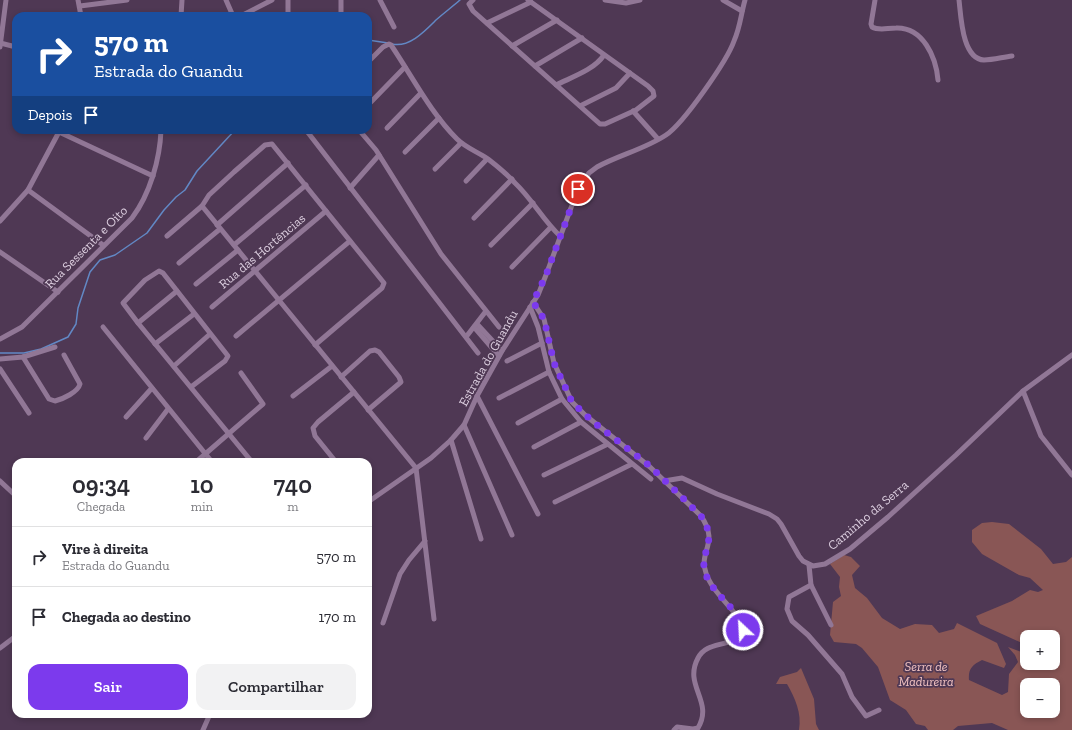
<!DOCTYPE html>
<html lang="pt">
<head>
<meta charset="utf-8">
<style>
  body { margin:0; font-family:"Zilla Slab",serif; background:#f2f2f3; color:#2b2b33; height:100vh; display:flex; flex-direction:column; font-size:15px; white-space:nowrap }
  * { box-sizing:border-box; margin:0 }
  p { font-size:13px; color:#7c7c81 }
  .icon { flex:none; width:22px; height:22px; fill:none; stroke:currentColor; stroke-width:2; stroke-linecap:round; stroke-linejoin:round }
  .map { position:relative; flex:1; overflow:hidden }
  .panel { position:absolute; left:12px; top:458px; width:360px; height:260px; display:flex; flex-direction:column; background:#fff; border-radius:12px; box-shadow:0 2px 6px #0003 }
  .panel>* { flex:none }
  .banner { position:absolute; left:12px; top:12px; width:360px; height:122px; border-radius:12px; box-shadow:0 2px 6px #0003; background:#1a4fa0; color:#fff; overflow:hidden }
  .tools { position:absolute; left:1020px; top:630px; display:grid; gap:8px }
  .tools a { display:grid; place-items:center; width:40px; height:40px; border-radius:8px; background:#fff; box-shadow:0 2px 6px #0003; font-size:20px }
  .pin { position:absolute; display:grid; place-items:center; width:34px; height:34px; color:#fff; margin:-17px; border:2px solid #fff; border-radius:50%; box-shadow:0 1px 4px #0007 }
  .me { position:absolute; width:44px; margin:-22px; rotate:335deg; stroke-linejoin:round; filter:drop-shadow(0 0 3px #0008) }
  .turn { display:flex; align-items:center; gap:14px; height:84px; padding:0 16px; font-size:18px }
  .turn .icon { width:52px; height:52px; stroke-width:2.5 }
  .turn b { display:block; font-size:28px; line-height:34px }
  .then { display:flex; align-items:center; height:38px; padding:0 16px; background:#0003; gap:8px; font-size:15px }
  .eta { display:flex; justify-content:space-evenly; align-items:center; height:68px; text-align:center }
  .eta b { font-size:24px; font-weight:600; line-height:28px }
  .button { display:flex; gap:8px; margin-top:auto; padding:8px 16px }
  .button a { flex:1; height:46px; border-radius:12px; background:#7c3aed; color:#fff; font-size:16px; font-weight:600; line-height:46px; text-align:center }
  .button a+a { background:#f2f2f3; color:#2b2b33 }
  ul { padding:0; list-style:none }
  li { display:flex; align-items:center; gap:12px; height:60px; padding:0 16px; border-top:1px solid #e1e1e2 }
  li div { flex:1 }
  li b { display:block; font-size:15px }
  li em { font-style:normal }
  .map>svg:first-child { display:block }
  .green { fill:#895655; fill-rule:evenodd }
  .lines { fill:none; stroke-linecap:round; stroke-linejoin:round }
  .stream { stroke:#6288c5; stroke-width:1.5 }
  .minor { stroke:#917796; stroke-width:5 }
  .route { stroke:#7c3aed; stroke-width:7; stroke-dasharray:0 12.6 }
  .labels { text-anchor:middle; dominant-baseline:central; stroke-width:3.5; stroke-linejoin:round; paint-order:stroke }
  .street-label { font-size:13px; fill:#ddcfe0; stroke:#4f3854 }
  .park-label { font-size:13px; font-style:italic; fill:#f1c2c1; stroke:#4f3854 }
</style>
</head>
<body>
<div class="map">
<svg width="1072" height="730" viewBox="0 0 1072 730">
  <rect width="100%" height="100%" fill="#4f3854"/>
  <g class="green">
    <path d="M992,522L1009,524L1041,549L1053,564L1066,562L1072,557V730H1008L992,723L958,726L953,730H928L925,726L916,724L906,710L890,700L878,667L862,648L856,644L834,642L830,635L833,602L841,596L839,587L840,577L830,564L844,555L851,557L860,566L852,575L855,588L867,598L882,618L900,629L915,624L932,625L939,633L954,629L957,623L997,643L1006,664L1004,668L982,660C972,665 968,669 969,680L1002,695L1008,692L1009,674L1018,662L1015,655L1008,647L1027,654V663H1053V637H1043L1038,633L1033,637H1027V641L1022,643L980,624L976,616L1012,601L1030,590L1038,592L1043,590L1030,578L1019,575L982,554L972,542V530L982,523ZM1027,685H1053V711H1027Z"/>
    <path d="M801,668L814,699L816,724L819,730H799C802,713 795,698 787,684H776L780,677L797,672Z"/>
  </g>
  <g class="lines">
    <g class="stream">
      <path d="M368,40L388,43"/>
      <path d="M392,44C409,48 425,31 436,20C444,13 452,7 460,0"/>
      <path d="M0,353H24L41,349L68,337L76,324L78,308L90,272L100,260L115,255L147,233L164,210L176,197L185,190L197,171L235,130"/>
    </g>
    <g class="minor">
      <path d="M78,0L81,16"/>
      <path d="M226,0L233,16"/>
      <path d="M380,0L394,27"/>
      <path d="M473,0L469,4L473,11L600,124H605L636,110L654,96L653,91L648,86L528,0"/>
      <path d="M605,0L626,3L640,0"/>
      <path d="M723,0L742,11"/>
      <path d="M875,0L871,24L872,27C879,31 887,28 896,28C923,27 936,57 938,80"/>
      <path d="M959,0C961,16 962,59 984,60C993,60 1003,57 1012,56"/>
      <path d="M80,6L127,0"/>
      <path d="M181,16L182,0"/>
      <path d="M241,16L272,0"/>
      <path d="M288,16V0"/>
      <path d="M341,16V0"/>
      <path d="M487,23L531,2"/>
      <path d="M0,43L16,47"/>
      <path d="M512,46L557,20"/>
      <path d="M0,47L6,0"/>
      <path d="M368,62L383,47L389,44L391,45C412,76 430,112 457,139C466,148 478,152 488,159C497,166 507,174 515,183C532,199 543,220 560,236"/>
      <path d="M535,66L582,38"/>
      <path d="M556,85C572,77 594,70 604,55"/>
      <path d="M368,105L405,67"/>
      <path d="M580,106L616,88L630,73"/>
      <path d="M633,111L658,139"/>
      <path d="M387,128L421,93"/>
      <path d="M306,130L478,353"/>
      <path d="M359,130L376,150L441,254L499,327"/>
      <path d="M59,132L153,176"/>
      <path d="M405,152L439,118"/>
      <path d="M435,169L461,143"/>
      <path d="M466,181L487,159"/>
      <path d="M350,188L379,155"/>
      <path d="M28,190L103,245"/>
      <path d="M202,206L416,468L434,619"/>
      <path d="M474,218L512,179"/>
      <path d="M0,221L28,190L60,130"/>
      <path d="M217,225L288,163"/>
      <path d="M167,236L202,206L209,195L234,172L265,145L272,144L384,283L382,288L315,345"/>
      <path d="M234,245L306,185"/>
      <path d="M491,245L533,203"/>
      <path d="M0,252L58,292"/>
      <path d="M179,263L220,229"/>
      <path d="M512,267L551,227"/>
      <path d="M196,284L238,250"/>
      <path d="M533,302L544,319L554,363L572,402L585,415L650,467L701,516C720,544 698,550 706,573C712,592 732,606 742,624L743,630C732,650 708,639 698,658C683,686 714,701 698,728L693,729L677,727L674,730"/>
      <path d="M212,307L326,211"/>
      <path d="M530,307L538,327L549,372L562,399L581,422L651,479"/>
      <path d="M138,323L177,291"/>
      <path d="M477,324L502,351"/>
      <path d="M103,327L212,462"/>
      <path d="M474,327L499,356"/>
      <path d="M236,336L350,241"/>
      <path d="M466,337L486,311"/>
      <path d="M0,339L22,327L132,218C150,194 160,159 161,130"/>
      <path d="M155,344L194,314"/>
      <path d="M23,357L49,399L55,401C63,399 78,392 80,384L64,355"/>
      <path d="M0,359L23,357L55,347"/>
      <path d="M507,361L542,343"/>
      <path d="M174,366L210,334"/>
      <path d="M0,369L29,413"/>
      <path d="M341,377L370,351L375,350L379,352L399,377L401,382L368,410"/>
      <path d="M191,387L225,361L228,356L163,273L159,271L145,280L123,303L138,323L252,462"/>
      <path d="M1023,391L1041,436L1072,475"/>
      <path d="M293,396L332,366"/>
      <path d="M477,396L538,514"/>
      <path d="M499,398L549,372"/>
      <path d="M126,417L152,388"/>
      <path d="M518,423L562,399"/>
      <path d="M464,425L512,535"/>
      <path d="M146,438L168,409"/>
      <path d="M451,440L481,539"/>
      <path d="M534,447L581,422"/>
      <path d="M196,462L263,404L241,373"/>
      <path d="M336,462L315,436L313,428L318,422L354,392"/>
      <path d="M544,475L608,444"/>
      <path d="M0,481L16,496"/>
      <path d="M664,481L682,478L717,494L769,514L777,519L781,524L799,556L803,561L813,566L825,564L850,549L888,517L956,455L1023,391L1072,355"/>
      <path d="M368,502L431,458L451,440L464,425L477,396L502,351L538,295L546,275L578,189L589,173L597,167C619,155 645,149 666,135C683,124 727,61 734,41C740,28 741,14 745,0"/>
      <path d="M555,502L632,464"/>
      <path d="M809,565L811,585L789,597L787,609L792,621L808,635L842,674L852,697L866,716L879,710"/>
      <path d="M811,585L831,625"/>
      <path d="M383,623L400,574L409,560L425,541"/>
      <path d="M0,648L16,636"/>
      <path d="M203,730L210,714"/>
    </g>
  </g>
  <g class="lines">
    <path class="route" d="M578,189L546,275L533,302L544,319L554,363L572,402L592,421L650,466L701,516C720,544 697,552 706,575C714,596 739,608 743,630"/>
  </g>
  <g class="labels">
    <g class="street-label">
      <text transform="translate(86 247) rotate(-45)">Rua Sessenta e Oito</text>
      <text transform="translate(262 251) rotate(-40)">Rua das Hortências</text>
      <text transform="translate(488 358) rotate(-61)">Estrada do Guandu</text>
      <text transform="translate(868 515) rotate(-40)">Caminho da Serra</text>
    </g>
    <g class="park-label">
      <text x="926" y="666">Serra de<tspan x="926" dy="15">Madureira</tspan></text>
    </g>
  </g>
</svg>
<div class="tools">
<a>+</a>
<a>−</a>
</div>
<div class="pin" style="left:578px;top:189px;background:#d93025"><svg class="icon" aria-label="arrive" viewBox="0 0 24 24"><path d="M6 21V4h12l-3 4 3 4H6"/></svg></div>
<svg class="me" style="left:743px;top:630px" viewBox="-20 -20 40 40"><circle r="17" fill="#7c3aed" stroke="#fff" stroke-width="3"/><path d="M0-11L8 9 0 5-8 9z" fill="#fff"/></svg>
<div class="banner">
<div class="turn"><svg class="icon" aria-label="right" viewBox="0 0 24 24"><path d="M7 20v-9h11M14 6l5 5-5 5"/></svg><div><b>570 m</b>Estrada do Guandu</div></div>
<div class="then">Depois<svg class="icon" aria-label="arrive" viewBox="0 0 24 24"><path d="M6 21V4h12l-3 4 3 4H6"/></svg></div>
</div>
<section class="panel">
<div class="eta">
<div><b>09:34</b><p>Chegada</p></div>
<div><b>10</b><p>min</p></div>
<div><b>740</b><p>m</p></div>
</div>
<ul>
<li><svg class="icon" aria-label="right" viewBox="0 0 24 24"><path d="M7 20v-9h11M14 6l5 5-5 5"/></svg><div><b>Vire à direita</b><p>Estrada do Guandu</p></div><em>570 m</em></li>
<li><svg class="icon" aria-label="arrive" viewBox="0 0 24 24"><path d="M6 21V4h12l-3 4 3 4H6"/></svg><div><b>Chegada ao destino</b></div><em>170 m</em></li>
</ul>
<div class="button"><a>Sair</a><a>Compartilhar</a></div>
</section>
</div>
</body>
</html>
